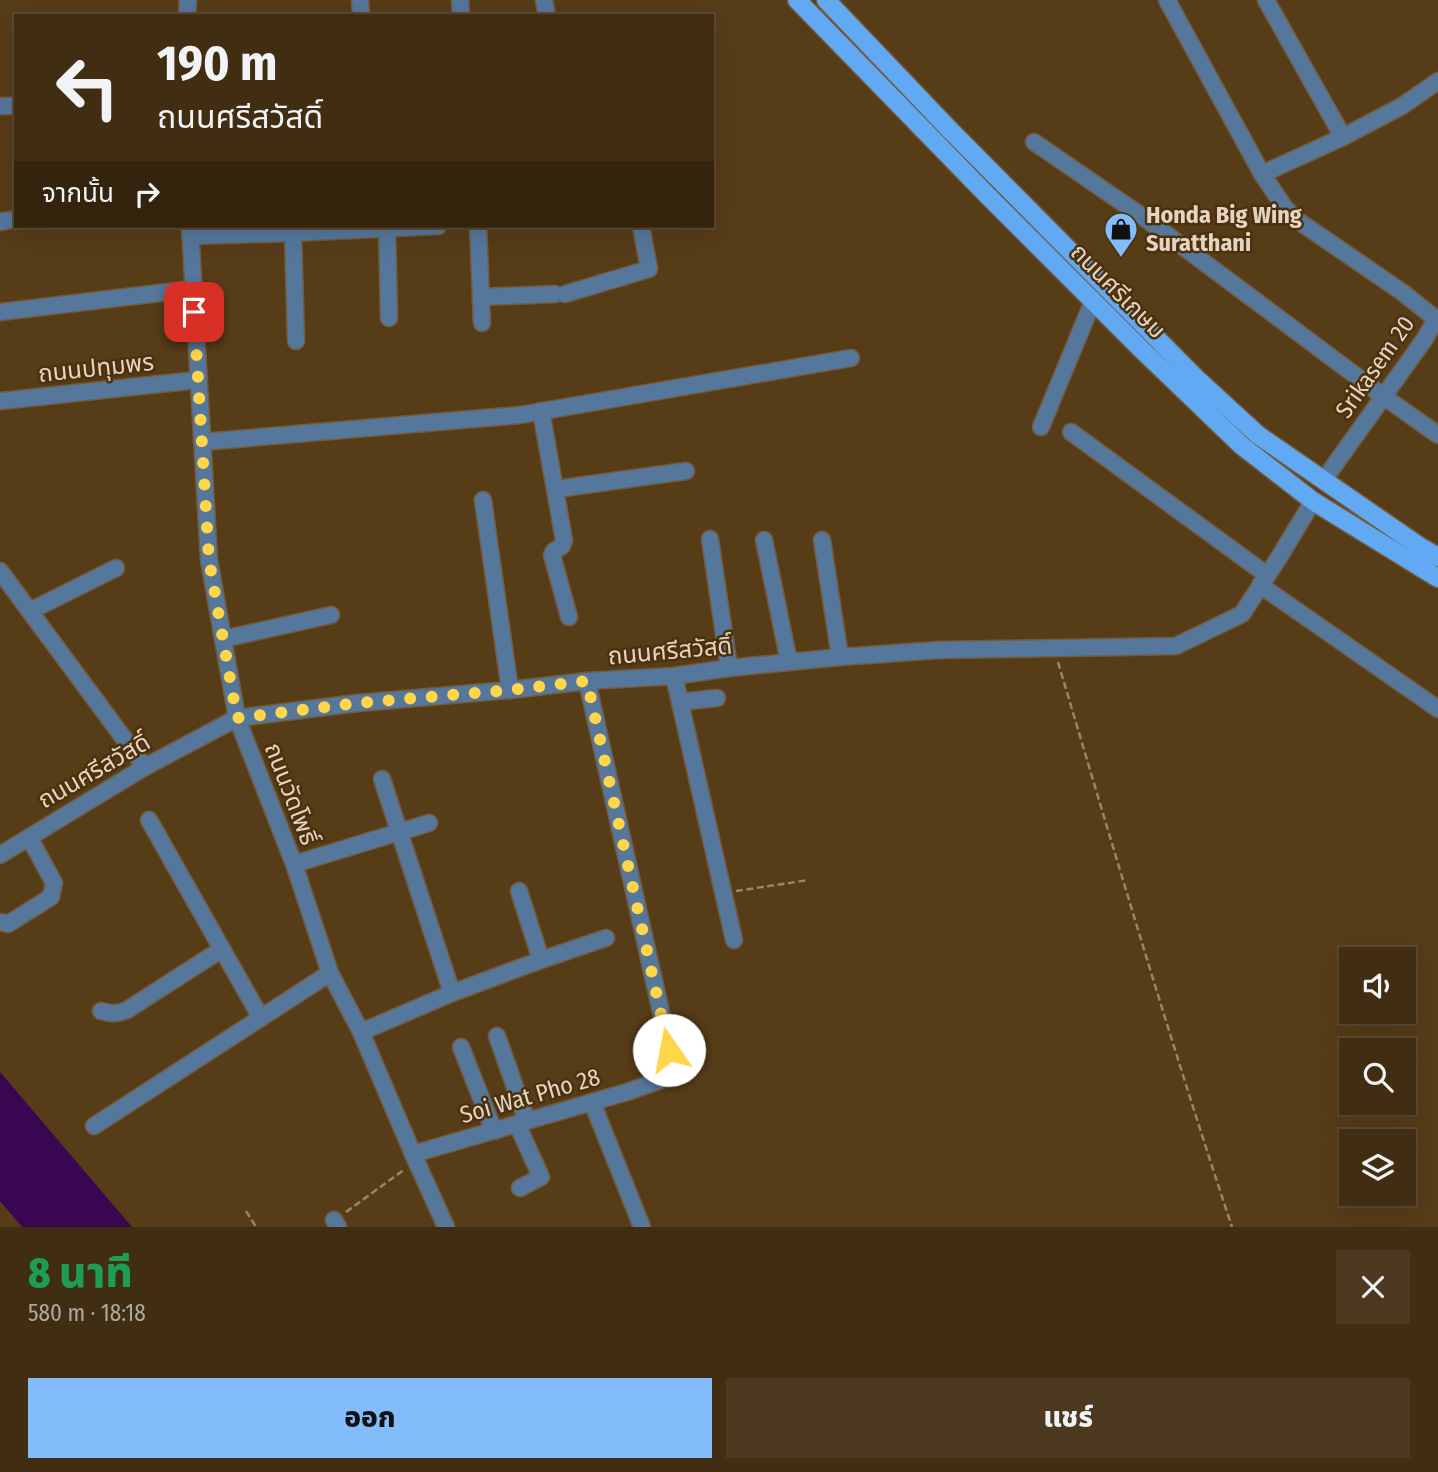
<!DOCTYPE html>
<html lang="th">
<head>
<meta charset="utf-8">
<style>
  body { margin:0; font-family:"Fira Sans Condensed","Noto Sans Thai",sans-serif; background:#4c3920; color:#f1f3f6; height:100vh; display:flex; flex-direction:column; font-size:26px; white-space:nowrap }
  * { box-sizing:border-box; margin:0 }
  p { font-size:23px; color:#aea89f }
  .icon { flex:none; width:38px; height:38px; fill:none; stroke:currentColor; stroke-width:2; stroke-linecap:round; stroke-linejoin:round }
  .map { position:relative; height:1227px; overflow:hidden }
  .side { display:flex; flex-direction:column; background:#412d12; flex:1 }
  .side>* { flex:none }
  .banner { position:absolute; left:14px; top:14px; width:700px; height:214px; border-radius:0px; box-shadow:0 7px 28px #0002,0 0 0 2px #5a4932; background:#412d12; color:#f1f3f6; overflow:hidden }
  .tools { position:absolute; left:1339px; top:947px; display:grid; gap:14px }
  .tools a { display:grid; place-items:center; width:77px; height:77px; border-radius:0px; background:#412d12; box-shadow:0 7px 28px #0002,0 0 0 2px #5a4932; font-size:35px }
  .pin { position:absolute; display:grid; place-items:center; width:60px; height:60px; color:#fff; margin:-30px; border-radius:14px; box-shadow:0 4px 10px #0006 }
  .me { position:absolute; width:77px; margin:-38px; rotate:348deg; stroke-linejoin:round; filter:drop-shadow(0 0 5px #0008) }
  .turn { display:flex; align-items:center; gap:24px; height:147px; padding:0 28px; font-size:32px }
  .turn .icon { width:91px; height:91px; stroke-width:2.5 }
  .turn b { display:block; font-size:49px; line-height:60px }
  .then { display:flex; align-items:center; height:66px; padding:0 28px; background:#0003; gap:14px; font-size:26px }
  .round { display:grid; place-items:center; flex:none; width:74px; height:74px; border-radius:0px; background:#4c3920 }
  .summary { display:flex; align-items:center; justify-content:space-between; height:119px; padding:0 28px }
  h1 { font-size:42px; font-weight:800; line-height:52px; color:#1e9e55 }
  .primary-button { display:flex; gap:14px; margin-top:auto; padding:14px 28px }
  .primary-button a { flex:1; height:80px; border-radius:0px; background:#83bcfb; color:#111; font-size:28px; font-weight:800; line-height:80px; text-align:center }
  .primary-button a+a { background:#4c3920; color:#f1f3f6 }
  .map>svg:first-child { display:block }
  .water { fill:#390751 }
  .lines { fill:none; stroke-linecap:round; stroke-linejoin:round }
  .minor-casing { stroke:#735a3a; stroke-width:19 }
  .major-casing { stroke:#735a3a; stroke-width:21 }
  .path { stroke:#9b8569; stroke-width:2.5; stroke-dasharray:7 3.5; stroke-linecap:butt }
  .minor { stroke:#55779c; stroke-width:16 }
  .major { stroke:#62a9f3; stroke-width:18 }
  .route { stroke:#ffd54a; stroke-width:12; stroke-dasharray:0 21.6 }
  .labels { text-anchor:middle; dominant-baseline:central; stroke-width:5; stroke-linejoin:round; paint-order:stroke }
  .poi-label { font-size:24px; font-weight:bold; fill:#e4d4c1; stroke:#4b310d; text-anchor:start }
  .street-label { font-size:24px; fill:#e4d4c1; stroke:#4b310d }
</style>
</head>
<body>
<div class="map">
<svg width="1438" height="1227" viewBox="0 0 1438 1227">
  <rect width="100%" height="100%" fill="#573c18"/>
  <path class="water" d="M0,1072L132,1227H22L0,1201Z"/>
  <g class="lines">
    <defs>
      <g id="minor">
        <path d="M360,0L361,16"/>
        <path d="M460,0L461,16"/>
        <path d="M544,0L547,16"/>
        <path d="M1167,0L1262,174"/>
        <path d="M1266,0L1343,137"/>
        <path d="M187,16L188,0"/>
        <path d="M0,106H16"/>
        <path d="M1034,142L1146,219L1383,396L1438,435"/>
        <path d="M0,222L16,219"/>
        <path d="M190,226L209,560L237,718L294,864L330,973L361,1032L413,1154L446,1227"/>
        <path d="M387,226L389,318"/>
        <path d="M478,226L482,323"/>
        <path d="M293,233L296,341"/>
        <path d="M190,236L293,233L438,226"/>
        <path d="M565,294L649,269L641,226"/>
        <path d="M481,297L555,294"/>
        <path d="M0,312L193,289"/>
        <path d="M0,401L197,380"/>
        <path d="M541,411L564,540L562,546L554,551L552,555L569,617"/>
        <path d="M1041,427L1093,301"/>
        <path d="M1071,432L1267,575"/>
        <path d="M202,442L520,415L851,358"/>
        <path d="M1323,481L1424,340L1436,319L1402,292L1297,220L1285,208L1262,174L1343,137L1402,106L1438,81"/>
        <path d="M556,489L686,471"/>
        <path d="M483,500L510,690"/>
        <path d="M710,539L729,668"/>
        <path d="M764,540L789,662"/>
        <path d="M822,540L840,657"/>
        <path d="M0,571L145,767"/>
        <path d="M1260,585L1438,709"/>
        <path d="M30,611L116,568"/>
        <path d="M223,639L331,615"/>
        <path d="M674,676L734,940"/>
        <path d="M680,702L717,698"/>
        <path d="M382,779L452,993"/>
        <path d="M149,820L261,1018"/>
        <path d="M0,855L145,767L237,718L358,703L510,690L587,681L674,676L729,668L840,657L939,650L1176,646L1242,614L1278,559L1313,501"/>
        <path d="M294,864L429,823"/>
        <path d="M519,891L541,960"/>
        <path d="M0,922L8,924L51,897L54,883L29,837"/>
        <path d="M101,1011C111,1014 117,1014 127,1010L222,949"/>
        <path d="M361,1032L452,993L541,960L606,938"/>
        <path d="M497,1036L527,1121"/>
        <path d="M461,1047L494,1131"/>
        <path d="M592,1102L642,1227"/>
        <path d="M517,1124L541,1177L520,1188"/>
        <path d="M94,1126L330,973"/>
        <path d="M413,1154L627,1092L675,1075L587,681"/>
        <path d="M334,1220L338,1227"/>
      </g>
      <g id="major">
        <path d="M797,0L987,195L1140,348L1242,446L1313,501L1438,578"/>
        <path d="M826,0L950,130L1198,380L1258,435L1419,546L1438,557"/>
      </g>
    </defs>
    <use href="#minor" class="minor-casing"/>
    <use href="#major" class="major-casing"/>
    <g class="path">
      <path d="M1058,662C1114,851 1170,1040 1232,1227"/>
      <path d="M736,891L809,880"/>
      <path d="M246,1211L256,1227"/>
      <path d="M346,1212L405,1169"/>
    </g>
    <use href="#minor" class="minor"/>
    <use href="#major" class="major"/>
  </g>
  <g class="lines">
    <path class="route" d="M194,312L209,560L237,718L358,703L510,690L587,681L669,1050"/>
  </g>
  <defs>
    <symbol id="shop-pin" viewBox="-11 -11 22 30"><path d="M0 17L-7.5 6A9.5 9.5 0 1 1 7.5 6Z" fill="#83bcfb" stroke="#4b310d"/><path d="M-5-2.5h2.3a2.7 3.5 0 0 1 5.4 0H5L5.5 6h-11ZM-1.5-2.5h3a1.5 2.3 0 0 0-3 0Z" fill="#111"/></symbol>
  </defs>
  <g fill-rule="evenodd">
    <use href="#shop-pin" x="1102" y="210" width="38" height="52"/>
  </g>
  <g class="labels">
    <g class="poi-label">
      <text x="1146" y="215">Honda Big Wing<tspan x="1146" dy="28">Suratthani</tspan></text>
    </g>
    <g class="street-label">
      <text transform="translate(1118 291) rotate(45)">ถนนศรีเกษม</text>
      <text transform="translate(1375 367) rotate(-55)">Srikasem 20</text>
      <text transform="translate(96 368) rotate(-6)">ถนนปทุมพร</text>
      <text transform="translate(670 651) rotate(-5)">ถนนศรีสวัสดิ์</text>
      <text transform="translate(94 771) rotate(-30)">ถนนศรีสวัสดิ์</text>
      <text transform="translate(291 794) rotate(69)">ถนนวัดโพธิ์</text>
      <text transform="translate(530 1096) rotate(-16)">Soi Wat Pho 28</text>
    </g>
  </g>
</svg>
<div class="tools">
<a><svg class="icon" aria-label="sound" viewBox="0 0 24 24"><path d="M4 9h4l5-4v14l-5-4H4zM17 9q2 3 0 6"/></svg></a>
<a><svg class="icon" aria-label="search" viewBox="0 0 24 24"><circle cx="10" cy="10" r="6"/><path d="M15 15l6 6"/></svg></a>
<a><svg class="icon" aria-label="layers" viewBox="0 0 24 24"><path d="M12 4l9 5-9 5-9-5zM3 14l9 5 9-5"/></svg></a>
</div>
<div class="pin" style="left:194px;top:312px;background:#d93025"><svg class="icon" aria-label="arrive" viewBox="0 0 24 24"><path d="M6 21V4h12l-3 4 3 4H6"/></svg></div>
<svg class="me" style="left:669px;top:1050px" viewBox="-20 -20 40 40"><circle r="19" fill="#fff"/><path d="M0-13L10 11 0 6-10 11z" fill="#ffd54a"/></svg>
<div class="banner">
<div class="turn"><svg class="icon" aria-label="left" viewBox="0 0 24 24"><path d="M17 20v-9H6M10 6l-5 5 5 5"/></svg><div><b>190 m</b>ถนนศรีสวัสดิ์</div></div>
<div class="then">จากนั้น<svg class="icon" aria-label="right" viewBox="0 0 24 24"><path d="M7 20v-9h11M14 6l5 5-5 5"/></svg></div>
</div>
</div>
<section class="side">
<div class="summary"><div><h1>8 นาที</h1><p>580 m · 18:18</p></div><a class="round"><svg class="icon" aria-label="close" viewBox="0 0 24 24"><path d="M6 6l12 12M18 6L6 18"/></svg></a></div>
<div class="primary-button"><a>ออก</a><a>แชร์</a></div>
</section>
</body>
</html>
